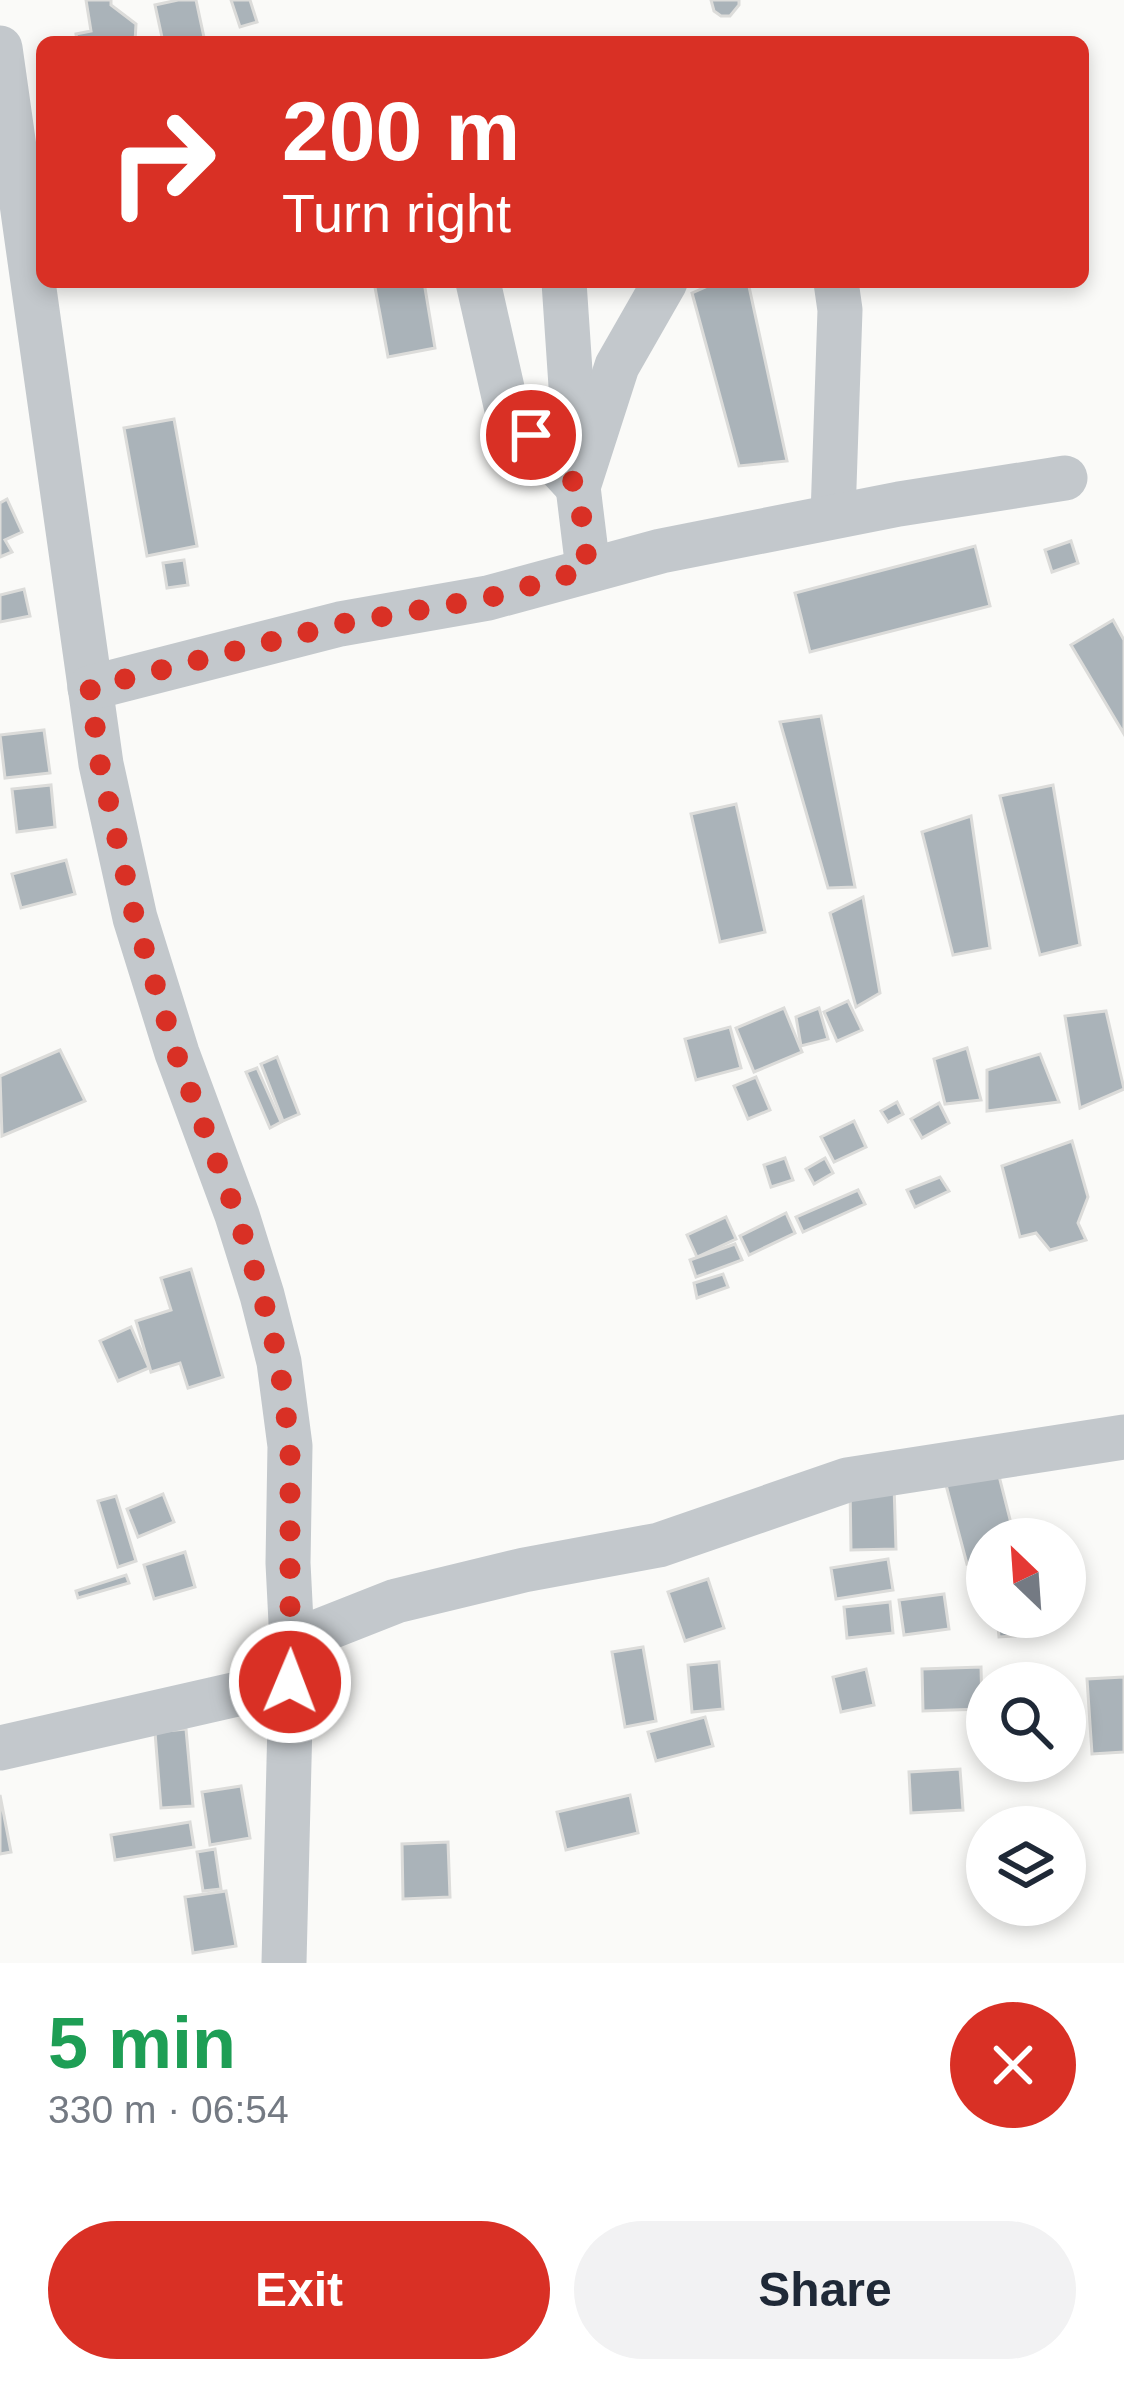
<!DOCTYPE html>
<html lang="en">
<head>
<meta charset="utf-8">
<style>
  body { margin:0; font-family:Arial,sans-serif; background:#f2f2f3; color:#1f2937; height:100vh; display:flex; flex-direction:column; font-size:45px; white-space:nowrap }
  * { box-sizing:border-box; margin:0 }
  p { font-size:39px; color:#747a83 }
  .icon { flex:none; width:66px; height:66px; fill:none; stroke:currentColor; stroke-width:2; stroke-linecap:round; stroke-linejoin:round }
  .map { position:relative; height:1963px; overflow:hidden }
  .panel { display:flex; flex-direction:column; background:#fff; flex:1 }
  .panel>* { flex:none }
  .hud { position:absolute; left:36px; top:36px; width:1053px; height:252px; border-radius:18px; box-shadow:0 6px 18px #0003; background:#d93025; color:#fff; overflow:hidden }
  .needle { width:78px; rotate:335deg }
  .controls { position:absolute; left:966px; top:1518px; display:grid; gap:24px }
  .controls a { display:grid; place-items:center; width:120px; height:120px; border-radius:50%; background:#fff; box-shadow:0 6px 18px #0003; font-size:60px }
  .pin { position:absolute; display:grid; place-items:center; width:102px; height:102px; color:#fff; margin:-51px; border:6px solid #fff; border-radius:50%; box-shadow:0 3px 12px #0007 }
  .me { position:absolute; width:132px; margin:-66px; rotate:1deg; stroke-linejoin:round; filter:drop-shadow(0 0 9px #0008) }
  .turn { display:flex; align-items:center; gap:42px; height:252px; padding:0 48px; font-size:54px }
  .turn .icon { width:156px; height:156px; stroke-width:2.5 }
  .turn b { display:block; font-size:84px; line-height:102px }
  .round { display:grid; place-items:center; flex:none; width:126px; height:126px; border-radius:63px; background:#f2f2f3 }
  .summary { display:flex; align-items:center; justify-content:space-between; height:204px; padding:0 48px }
  h1 { font-size:72px; font-weight:800; line-height:90px; color:#1e9e55 }
  .primary-button { display:flex; gap:24px; margin-top:auto; padding:24px 48px }
  .primary-button a { flex:1; height:138px; border-radius:72px; background:#d93025; color:#fff; font-size:48px; font-weight:800; line-height:138px; text-align:center }
  .primary-button a+a { background:#f2f2f3; color:#1f2937 }
  .map>svg:first-child { display:block }
  .building { fill:#aab3b9; stroke:#dcdcda; stroke-width:3 }
  .lines { fill:none; stroke-linecap:round; stroke-linejoin:round }
  .minor { stroke:#c3c8cc; stroke-width:45 }
  .route { stroke:#d93025; stroke-width:21; stroke-dasharray:0 37.8 }
</style>
</head>
<body>
<div class="map">
<svg width="1124" height="1963" viewBox="0 0 1124 1963">
  <rect width="100%" height="100%" fill="#fafaf8"/>
  <g class="building">
    <path d="M86,0H111V5L136,24L135,42H77L76,34L91,31Z"/>
    <path d="M178,0H196L205,42H163L155,5Z"/>
    <path d="M231,0H250L257,22L240,27Z"/>
    <path d="M711,0H739V5L730,16H721L714,11Z"/>
    <path d="M374,282H424L435,348L388,357Z"/>
    <path d="M717,282H748L787,461L739,466L692,293Z"/>
    <path d="M174,419L197,546L147,556L124,428Z"/>
    <path d="M7,499L22,532L5,540L12,552L0,557V503Z"/>
    <path d="M1071,541L1078,563L1052,572L1045,550Z"/>
    <path d="M975,546L990,606L810,652L795,593Z"/>
    <path d="M184,560L188,585L167,588L163,563Z"/>
    <path d="M24,589L30,616L0,622V595Z"/>
    <path d="M1113,620L1124,640V734L1071,645Z"/>
    <path d="M821,716L855,887L828,888L780,722Z"/>
    <path d="M44,730L50,773L5,778L0,735Z"/>
    <path d="M51,785L55,827L17,832L12,789Z"/>
    <path d="M1053,785L1080,945L1040,955L1000,796Z"/>
    <path d="M736,804L765,932L720,942L691,814Z"/>
    <path d="M971,816L990,948L953,955L922,832Z"/>
    <path d="M66,860L75,894L21,908L12,874Z"/>
    <path d="M863,897L880,993L856,1007L830,913Z"/>
    <path d="M848,1001L862,1030L837,1041L824,1012Z"/>
    <path d="M784,1008L802,1052L754,1072L736,1028Z"/>
    <path d="M819,1008L828,1039L801,1046L796,1017Z"/>
    <path d="M1106,1011L1124,1089L1080,1108L1065,1016Z"/>
    <path d="M730,1027L741,1068L696,1080L685,1039Z"/>
    <path d="M967,1048L981,1100L945,1104L934,1059Z"/>
    <path d="M60,1050L85,1101L2,1136L0,1076Z"/>
    <path d="M1040,1054L1059,1102L987,1111V1070Z"/>
    <path d="M277,1057L299,1114L283,1121L261,1064Z"/>
    <path d="M257,1068L281,1122L270,1128L246,1072Z"/>
    <path d="M756,1077L770,1110L748,1119L734,1086Z"/>
    <path d="M897,1102L903,1114L888,1122L881,1111Z"/>
    <path d="M939,1103L949,1123L922,1138L911,1119Z"/>
    <path d="M854,1121L866,1147L834,1162L821,1137Z"/>
    <path d="M1072,1141L1088,1197L1078,1223L1086,1240L1050,1250L1036,1233L1020,1237L1002,1166Z"/>
    <path d="M785,1158L793,1180L771,1187L764,1165Z"/>
    <path d="M825,1158L833,1173L814,1184L806,1169Z"/>
    <path d="M940,1177L949,1191L915,1207L907,1190Z"/>
    <path d="M858,1190L865,1204L803,1232L796,1217Z"/>
    <path d="M786,1213L795,1233L749,1255L740,1236Z"/>
    <path d="M726,1217L736,1239L697,1257L687,1235Z"/>
    <path d="M735,1244L742,1260L696,1277L690,1260Z"/>
    <path d="M191,1269L223,1377L188,1388L180,1363L151,1372L136,1321L171,1310L161,1278Z"/>
    <path d="M723,1274L728,1287L697,1298L694,1283Z"/>
    <path d="M131,1327L149,1368L118,1381L100,1341Z"/>
    <path d="M998,1472L1015,1539H987V1558L967,1564L946,1485Z"/>
    <path d="M894,1485L896,1549L851,1550L850,1486Z"/>
    <path d="M163,1494L174,1522L138,1537L127,1509Z"/>
    <path d="M116,1496L136,1561L118,1567L98,1501Z"/>
    <path d="M185,1552L195,1587L154,1599L144,1565Z"/>
    <path d="M888,1559L893,1590L836,1599L831,1568Z"/>
    <path d="M126,1575L129,1583L78,1598L76,1591Z"/>
    <path d="M708,1579L724,1628L685,1641L668,1592Z"/>
    <path d="M944,1594L949,1629L904,1635L899,1600Z"/>
    <path d="M890,1602L893,1633L847,1638L844,1607Z"/>
    <path d="M997,1617H1028L1029,1635L999,1637Z"/>
    <path d="M643,1647L656,1721L625,1727L612,1652Z"/>
    <path d="M719,1662L723,1709L692,1712L688,1665Z"/>
    <path d="M981,1667L982,1709L923,1711L922,1669Z"/>
    <path d="M866,1669L874,1705L841,1712L833,1677Z"/>
    <path d="M1124,1677V1752L1092,1754L1087,1679Z"/>
    <path d="M705,1717L713,1746L656,1761L648,1732Z"/>
    <path d="M186,1729L193,1806L161,1808L155,1732Z"/>
    <path d="M960,1769L963,1810L911,1813L909,1772Z"/>
    <path d="M241,1786L250,1838L210,1845L202,1792Z"/>
    <path d="M0,1795L11,1852L0,1854Z"/>
    <path d="M630,1795L638,1833L566,1850L557,1812Z"/>
    <path d="M190,1822L194,1847L115,1860L111,1835Z"/>
    <path d="M448,1842L450,1897L403,1899L402,1844Z"/>
    <path d="M215,1849L221,1889L203,1891L197,1852Z"/>
    <path d="M226,1891L236,1946L193,1953L185,1897Z"/>
  </g>
  <g class="lines">
    <g class="minor">
      <path d="M0,48L101,764L135,918L177,1053L237,1215L262,1295L279,1362L290,1446L288,1563L292,1642L284,1963"/>
      <path d="M478,282L507,410L578,487"/>
      <path d="M564,282L576,460"/>
      <path d="M833,516L840,310L836,282"/>
      <path d="M588,569L578,487L617,366L665,282"/>
      <path d="M90,688L340,624L488,598L661,551L899,504L1065,478"/>
      <path d="M292,1642L396,1601L524,1570L659,1545L847,1480L1124,1437"/>
      <path d="M0,1748L290,1682"/>
    </g>
  </g>
  <g class="lines">
    <path class="route" d="M290,1682V1446L279,1362L262,1295L237,1215L176,1053L135,918L100,764L90,688L340,624L488,598L588,569L578,487L531,435"/>
  </g>
</svg>
<div class="controls">
<a><svg class="needle" viewBox="-14 -14 28 28"><path d="M0-13l5 13h-10z" fill="#e53935"/><path d="M0 13l5-13h-10z" fill="#747a83"/></svg></a>
<a><svg class="icon" aria-label="search" viewBox="0 0 24 24"><circle cx="10" cy="10" r="6"/><path d="M15 15l6 6"/></svg></a>
<a><svg class="icon" aria-label="layers" viewBox="0 0 24 24"><path d="M12 4l9 5-9 5-9-5zM3 14l9 5 9-5"/></svg></a>
</div>
<div class="pin" style="left:531px;top:435px;background:#d93025"><svg class="icon" aria-label="arrive" viewBox="0 0 24 24"><path d="M6 21V4h12l-3 4 3 4H6"/></svg></div>
<svg class="me" style="left:290px;top:1682px" viewBox="-20 -20 40 40"><circle r="17" fill="#d93025" stroke="#fff" stroke-width="3"/><path d="M0-11L8 9 0 5-8 9z" fill="#fff"/></svg>
<div class="hud">
<div class="turn"><svg class="icon" aria-label="right" viewBox="0 0 24 24"><path d="M7 20v-9h11M14 6l5 5-5 5"/></svg><div><b>200 m</b>Turn right</div></div>
</div>
</div>
<section class="panel">
<div class="summary"><div><h1>5 min</h1><p>330 m · 06:54</p></div><a class="round" style="background:#d93025;color:#fff"><svg class="icon" aria-label="close" viewBox="0 0 24 24"><path d="M6 6l12 12M18 6L6 18"/></svg></a></div>
<div class="primary-button"><a>Exit</a><a>Share</a></div>
</section>
</body>
</html>
